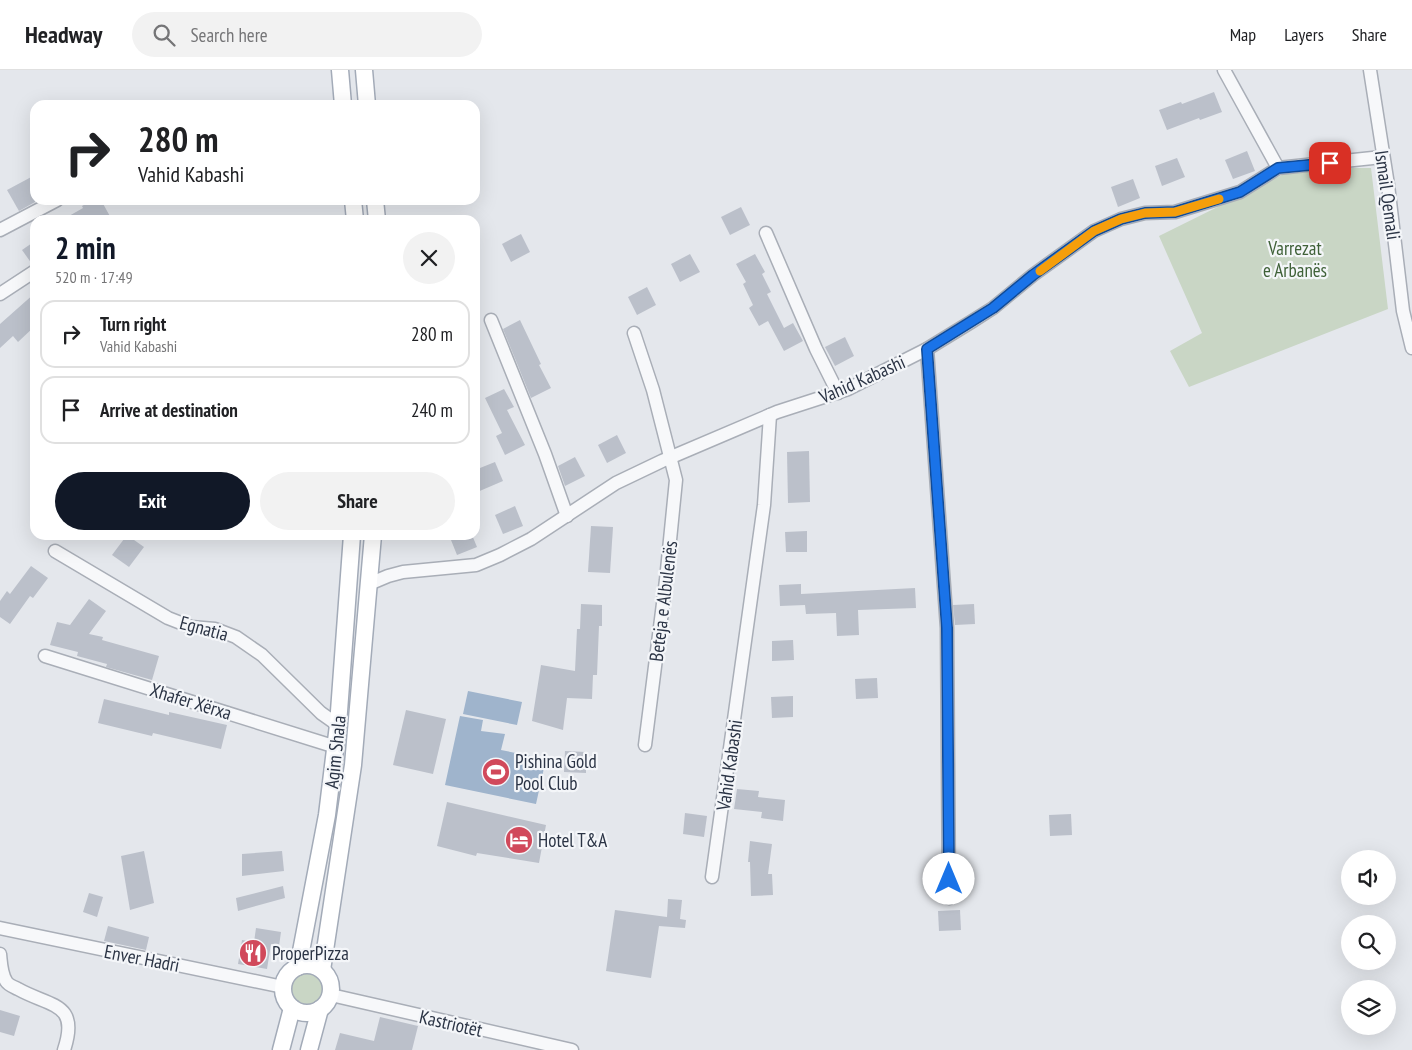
<!DOCTYPE html>
<html lang="en">
<head>
<meta charset="utf-8">
<style>
  body { margin:0; font-family:"PT Sans Narrow",sans-serif; background:#f2f2f2; color:#202124; height:100vh; display:flex; flex-direction:column; font-size:19px; white-space:nowrap }
  * { box-sizing:border-box; margin:0 }
  p { font-size:16px; color:#757577 }
  .icon { flex:none; width:28px; height:28px; fill:none; stroke:currentColor; stroke-width:2; stroke-linecap:round; stroke-linejoin:round }
  .map { position:relative; flex:1; overflow:hidden }
  .panel { position:absolute; left:30px; top:145px; width:450px; height:325px; display:flex; flex-direction:column; background:#fff; border-radius:15px; box-shadow:0 5px 20px #0002 }
  .panel>* { flex:none }
  .hud { position:absolute; left:30px; top:30px; width:450px; height:105px; border-radius:15px; box-shadow:0 5px 20px #0002; background:#fff; color:#202124; overflow:hidden }
  .controls { position:absolute; left:1341px; top:780px; display:grid; gap:10px }
  .controls a { display:grid; place-items:center; width:55px; height:55px; border-radius:50%; background:#fff; box-shadow:0 5px 20px #0002; font-size:25px }
  .pin { position:absolute; display:grid; place-items:center; width:42px; height:42px; color:#fff; margin:-21px; border-radius:10px; box-shadow:0 2px 8px #0006 }
  .me { position:absolute; width:55px; margin:-28px; rotate:0deg; stroke-linejoin:round; filter:drop-shadow(0 0 4px #0008) }
  .turn { display:flex; align-items:center; gap:18px; height:105px; padding:0 25px; font-size:22px }
  .turn .icon { width:65px; height:65px; stroke-width:2.5 }
  .turn b { display:block; font-size:35px; line-height:42px }
  .round { display:grid; place-items:center; flex:none; width:52px; height:52px; border-radius:26px; background:#f2f2f2 }
  .headline { display:flex; align-items:center; justify-content:space-between; height:85px; padding:0 25px }
  h1 { font-size:30px; font-weight:800; line-height:38px; color:#111827 }
  .cta { display:flex; gap:10px; margin-top:auto; padding:10px 25px }
  .cta a { flex:1; height:58px; border-radius:30px; background:#111827; color:#fff; font-size:20px; font-weight:800; line-height:58px; text-align:center }
  .cta a+a { background:#f2f2f2; color:#202124 }
  ul { padding:0; list-style:none }
  li { display:flex; align-items:center; gap:15px; height:68px; margin:0 10px 8px; padding:0 15px; border:2px solid #e0e0e0; border-radius:15px }
  li div { flex:1 }
  li b { display:block; font-size:19px }
  li em { font-style:normal }
  header { display:flex; align-items:center; gap:30px; box-sizing:border-box; height:70px; padding:0 25px; background:#fff; border-bottom:1px solid #e0e0e0 }
  header strong { font-size:24px }
  nav { display:flex; gap:28px; margin-inline-start:auto; font-size:18px }
  .search { width:350px; height:45px; background:#f2f2f2; display:flex; align-items:center; gap:12px; box-sizing:border-box; padding:0 18px; border-radius:28px; color:#757577; font-size:19px }
  .map>svg:first-child { display:block }
  .green { fill:#c9d6c5 }
  .water { fill:#9fb4cc }
  .building { fill:#bbc0ca }
  .lines { fill:none; stroke-linecap:round; stroke-linejoin:round }
  .minor-casing { stroke:#a9aeb7; stroke-width:15 }
  .major-casing { stroke:#a3abb8; stroke-width:19 }
  .minor { stroke:#f7f8fa; stroke-width:12 }
  .major { stroke:#fff; stroke-width:16 }
  .route-casing { stroke:#114b97; stroke-width:12 }
  .route { stroke:#1a73e8; stroke-width:9 }
  .slow { stroke:#f59e0b; stroke-width:9 }
  .labels { text-anchor:middle; dominant-baseline:central; stroke-width:4.5; stroke-linejoin:round; paint-order:stroke }
  .street-label { font-size:19px; fill:#2b3445; stroke:#f4f6f9 }
  .park-label { font-size:19px; fill:#3f6138; stroke:#f4f6f9 }
  .poi-label { font-size:19px; fill:#2b3445; stroke:#f4f6f9; text-anchor:start }
</style>
</head>
<body>
<header>
<strong>Headway</strong>
<div class="search"><svg class="icon" aria-label="search" viewBox="0 0 24 24"><circle cx="10" cy="10" r="6"/><path d="M15 15l6 6"/></svg>Search here</div>
<nav><a>Map</a><a>Layers</a><a>Share</a></nav>
</header>
<div class="map">
<svg width="1412" height="980" viewBox="0 0 1412 980">
  <rect width="100%" height="100%" fill="#e4e7ec"/>
  <g class="green">
    <path d="M1296,98H1371L1388,239L1189,317L1170,281L1202,263L1159,166Z"/>
    <circle cx="308" cy="919" r="17"/>
  </g>
  <g class="water">
    <path d="M468,621L522,632L517,655L463,644Z"/>
    <path d="M460,646L483,650L481,661L505,664L501,680L546,689L536,734L445,715Z"/>
  </g>
  <g class="building">
    <path d="M1214,22L1222,42L1200,50L1199,48L1167,60L1159,40L1181,32L1182,34Z"/>
    <path d="M1247,81L1255,101L1233,109L1225,90Z"/>
    <path d="M1177,88L1185,107L1162,116L1155,96Z"/>
    <path d="M35,105V132L19,141L7,120Z"/>
    <path d="M1133,109L1140,128L1118,137L1111,117Z"/>
    <path d="M93,130H101L112,150H62L83,138L82,136Z"/>
    <path d="M741,137L750,155L730,165L721,147Z"/>
    <path d="M521,164L530,182L511,192L502,174Z"/>
    <path d="M35,171V193L32,194L22,180Z"/>
    <path d="M690,184L700,202L680,212L671,194Z"/>
    <path d="M755,184L765,202L762,204L771,222L767,224L784,258L793,253L803,271L784,281L768,251L759,256L749,238L753,235L743,214L746,212L736,194Z"/>
    <path d="M647,217L656,235L637,245L628,227Z"/>
    <path d="M35,223V256L18,272L13,266L0,278V254Z"/>
    <path d="M520,250L541,294L539,295L551,318L531,328L503,259Z"/>
    <path d="M845,267L854,286L835,296L825,277Z"/>
    <path d="M504,319L514,337L507,340L525,375L505,385L496,366L502,363L485,328Z"/>
    <path d="M617,365L626,383L607,393L598,375Z"/>
    <path d="M809,381L810,432L788,433L787,382Z"/>
    <path d="M575,387L585,406L565,416L558,396Z"/>
    <path d="M495,392L503,411L475,423V400Z"/>
    <path d="M515,436L523,456L503,464L495,445Z"/>
    <path d="M591,456L613,457L610,503L588,502Z"/>
    <path d="M807,461V482H786L785,462Z"/>
    <path d="M127,465L144,477L129,497L112,485Z"/>
    <path d="M449,465H472L477,477L457,485Z"/>
    <path d="M31,496L48,508L33,528L30,526L10,554L0,547V531L7,521L10,524Z"/>
    <path d="M801,514V524L915,518L916,538L858,540L859,565L837,566L836,543L806,544L805,535L780,536L779,515Z"/>
    <path d="M89,529L106,541L89,564L103,567L102,570L159,586L152,610L106,597L107,594L77,586L78,582L50,575L57,552L70,555Z"/>
    <path d="M581,534L602,535V556H599L597,605H593L592,629L567,628L563,660L532,651L541,595L575,601L577,559H580Z"/>
    <path d="M974,534L975,554L955,555L953,535Z"/>
    <path d="M793,570L794,590L772,591V571Z"/>
    <path d="M877,608L878,628L856,629L855,609Z"/>
    <path d="M793,626V647L772,648L771,627Z"/>
    <path d="M104,629L169,645V642L227,655L221,679L153,663L152,666L98,653Z"/>
    <path d="M406,640L446,649L433,704L393,695Z"/>
    <path d="M565,681L586,682V703L564,702Z"/>
    <path d="M737,719L759,721L758,727L785,730L783,751L761,748L762,742L734,739Z"/>
    <path d="M447,732L546,755L539,793L477,783L476,786L437,776Z"/>
    <path d="M685,743L707,746L704,767L683,764Z"/>
    <path d="M1071,744L1072,765L1050,766L1049,745Z"/>
    <path d="M750,771L772,774L768,804H772L773,825L751,826L750,792H748Z"/>
    <path d="M144,781L154,833L130,840L121,786Z"/>
    <path d="M282,781L284,801L242,806V784Z"/>
    <path d="M283,816L285,828L238,841L236,828Z"/>
    <path d="M89,823L103,827L97,847L83,842Z"/>
    <path d="M668,829L682,830L680,849L686,850L685,858L659,856L651,908L606,901L615,840L667,847Z"/>
    <path d="M960,840L961,860L939,861L938,841Z"/>
    <path d="M108,856L149,867L146,880L104,871Z"/>
    <path d="M256,858L281,862L279,876L271,874L267,899L238,894L242,870L254,872Z"/>
    <path d="M0,940L20,946L14,966L0,962Z"/>
    <path d="M380,947L418,956L412,980H335L340,963L374,971Z"/>
  </g>
  <g class="lines">
    <defs>
      <g id="minor">
        <path d="M1224,0L1278,98"/>
        <path d="M1370,0L1388,115L1403,241L1412,278"/>
        <path d="M0,160L57,130"/>
        <path d="M766,163L816,279L838,323"/>
        <path d="M0,224L35,201"/>
        <path d="M491,250L545,384L567,446"/>
        <path d="M634,263L653,320L676,410L666,510L645,675"/>
        <path d="M927,279L947,558L949,828"/>
        <path d="M55,481L168,548L191,557L215,559L236,567L262,585L321,643L338,655"/>
        <path d="M369,514L388,506L403,502L476,495L500,485L531,469L616,413L662,391L777,342L848,319L927,279L971,252L993,238L1033,205L1094,161L1121,149L1145,143L1175,142L1240,122L1278,98L1382,87"/>
        <path d="M45,586L336,677"/>
        <path d="M712,807L764,435L770,345"/>
        <path d="M0,858L283,917"/>
        <path d="M0,884C1,893 1,903 6,911C8,915 14,917 18,919C50,937 80,932 64,980"/>
        <path d="M331,925L572,980"/>
      </g>
      <g id="major">
        <path d="M340,0L343,35"/>
        <path d="M364,0L367,35"/>
        <path d="M353,130L355,150"/>
        <path d="M375,130L377,150"/>
        <circle cx="307" cy="919" r="24"/>
        <path d="M298,897L327,745L338,655L352,465"/>
        <path d="M322,900L353,695L373,465"/>
        <path d="M281,980L292,938"/>
        <path d="M309,980L320,939"/>
      </g>
    </defs>
    <use href="#minor" class="minor-casing"/>
    <use href="#major" class="major-casing"/>
    <use href="#minor" class="minor"/>
    <use href="#major" class="major"/>
  </g>
  <g class="lines">
    <defs>
      <path id="route" d="M949,809L947,558L927,279L993,238L1033,205L1094,161L1121,149L1145,143L1175,142L1240,122L1278,98L1330,93"/>
    </defs>
    <use href="#route" class="route-casing"/>
    <use href="#route" class="route"/>
    <path class="slow" d="M1040,201L1094,161L1121,149L1145,143L1175,142L1219,129"/>
  </g>
  <defs>
    <symbol id="stadium-disc" viewBox="-11 -11 22 22"><circle r="9.5" fill="#d1495b" stroke="#f4f6f9"/><path d="M0-5a6.5 5 0 1 0 0 10a6.5 5 0 1 0 0-10ZM-3.5-1.8h7v3.6h-7Z" fill="#fff"/></symbol>
    <symbol id="hotel-disc" viewBox="-11 -11 22 22"><circle r="9.5" fill="#d1495b" stroke="#f4f6f9"/><path d="M-6-4.5h1.5V1H6V5H4.5V3h-9V5H-6ZM-4 0a1.8 1.8 0 1 1 3.6 0ZM.5 0V-2.5h3Q6-2.5 6 0Z" fill="#fff"/></symbol>
    <symbol id="restaurant-disc" viewBox="-11 -11 22 22"><circle r="9.5" fill="#d1495b" stroke="#f4f6f9"/><path d="M-5-6h1v4h1v-4h1v4h1v-4h1v5L-1.5 .5V6h-2V.5L-5-1ZM5-6V6H3V1.5H1.5Q1.5-4 5-6Z" fill="#fff"/></symbol>
  </defs>
  <g fill-rule="evenodd">
    <use href="#stadium-disc" x="480" y="686" width="32" height="32"/>
    <use href="#hotel-disc" x="503" y="754" width="32" height="32"/>
    <use href="#restaurant-disc" x="237" y="867" width="32" height="32"/>
  </g>
  <g class="labels">
    <g class="street-label">
      <text transform="translate(1388 125) rotate(82)">Ismail Qemali</text>
      <text transform="translate(862 309) rotate(-24)">Vahid Kabashi</text>
      <text transform="translate(663 531) rotate(-83)">Beteja e Albulenës</text>
      <text transform="translate(204 558) rotate(15)">Egnatia</text>
      <text transform="translate(191 631) rotate(17)">Xhafer Xërxa</text>
      <text transform="translate(335 682) rotate(-84)">Agim Shala</text>
      <text transform="translate(729 695) rotate(-82)">Vahid Kabashi</text>
      <text transform="translate(142 888) rotate(11)">Enver Hadri</text>
      <text transform="translate(451 953) rotate(13)">Kastriotët</text>
    </g>
    <g class="park-label">
      <text x="1295" y="178">Varrezat<tspan x="1295" dy="22">e Arbanës</tspan></text>
    </g>
    <g class="poi-label">
      <text x="515" y="691">Pishina Gold<tspan x="515" dy="22">Pool Club</tspan></text>
      <text x="538" y="770">Hotel T&amp;A</text>
      <text x="272" y="883">ProperPizza</text>
    </g>
  </g>
</svg>
<div class="controls">
<a><svg class="icon" aria-label="sound" viewBox="0 0 24 24"><path d="M4 9h4l5-4v14l-5-4H4zM17 9q2 3 0 6"/></svg></a>
<a><svg class="icon" aria-label="search" viewBox="0 0 24 24"><circle cx="10" cy="10" r="6"/><path d="M15 15l6 6"/></svg></a>
<a><svg class="icon" aria-label="layers" viewBox="0 0 24 24"><path d="M12 4l9 5-9 5-9-5zM3 14l9 5 9-5"/></svg></a>
</div>
<div class="pin" style="left:1330px;top:93px;background:#d93025"><svg class="icon" aria-label="arrive" viewBox="0 0 24 24"><path d="M6 21V4h12l-3 4 3 4H6"/></svg></div>
<svg class="me" style="left:949px;top:809px" viewBox="-20 -20 40 40"><circle r="19" fill="#fff"/><path d="M0-13L10 11 0 6-10 11z" fill="#1a73e8"/></svg>
<div class="hud">
<div class="turn"><svg class="icon" aria-label="right" viewBox="0 0 24 24"><path d="M7 20v-9h11M14 6l5 5-5 5"/></svg><div><b>280 m</b>Vahid Kabashi</div></div>
</div>
<section class="panel">
<div class="headline"><div><h1>2 min</h1><p>520 m · 17:49</p></div><a class="round"><svg class="icon" aria-label="close" viewBox="0 0 24 24"><path d="M6 6l12 12M18 6L6 18"/></svg></a></div>
<ul>
<li><svg class="icon" aria-label="right" viewBox="0 0 24 24"><path d="M7 20v-9h11M14 6l5 5-5 5"/></svg><div><b>Turn right</b><p>Vahid Kabashi</p></div><em>280 m</em></li>
<li><svg class="icon" aria-label="arrive" viewBox="0 0 24 24"><path d="M6 21V4h12l-3 4 3 4H6"/></svg><div><b>Arrive at destination</b></div><em>240 m</em></li>
</ul>
<div class="cta"><a>Exit</a><a>Share</a></div>
</section>
</div>
</body>
</html>
